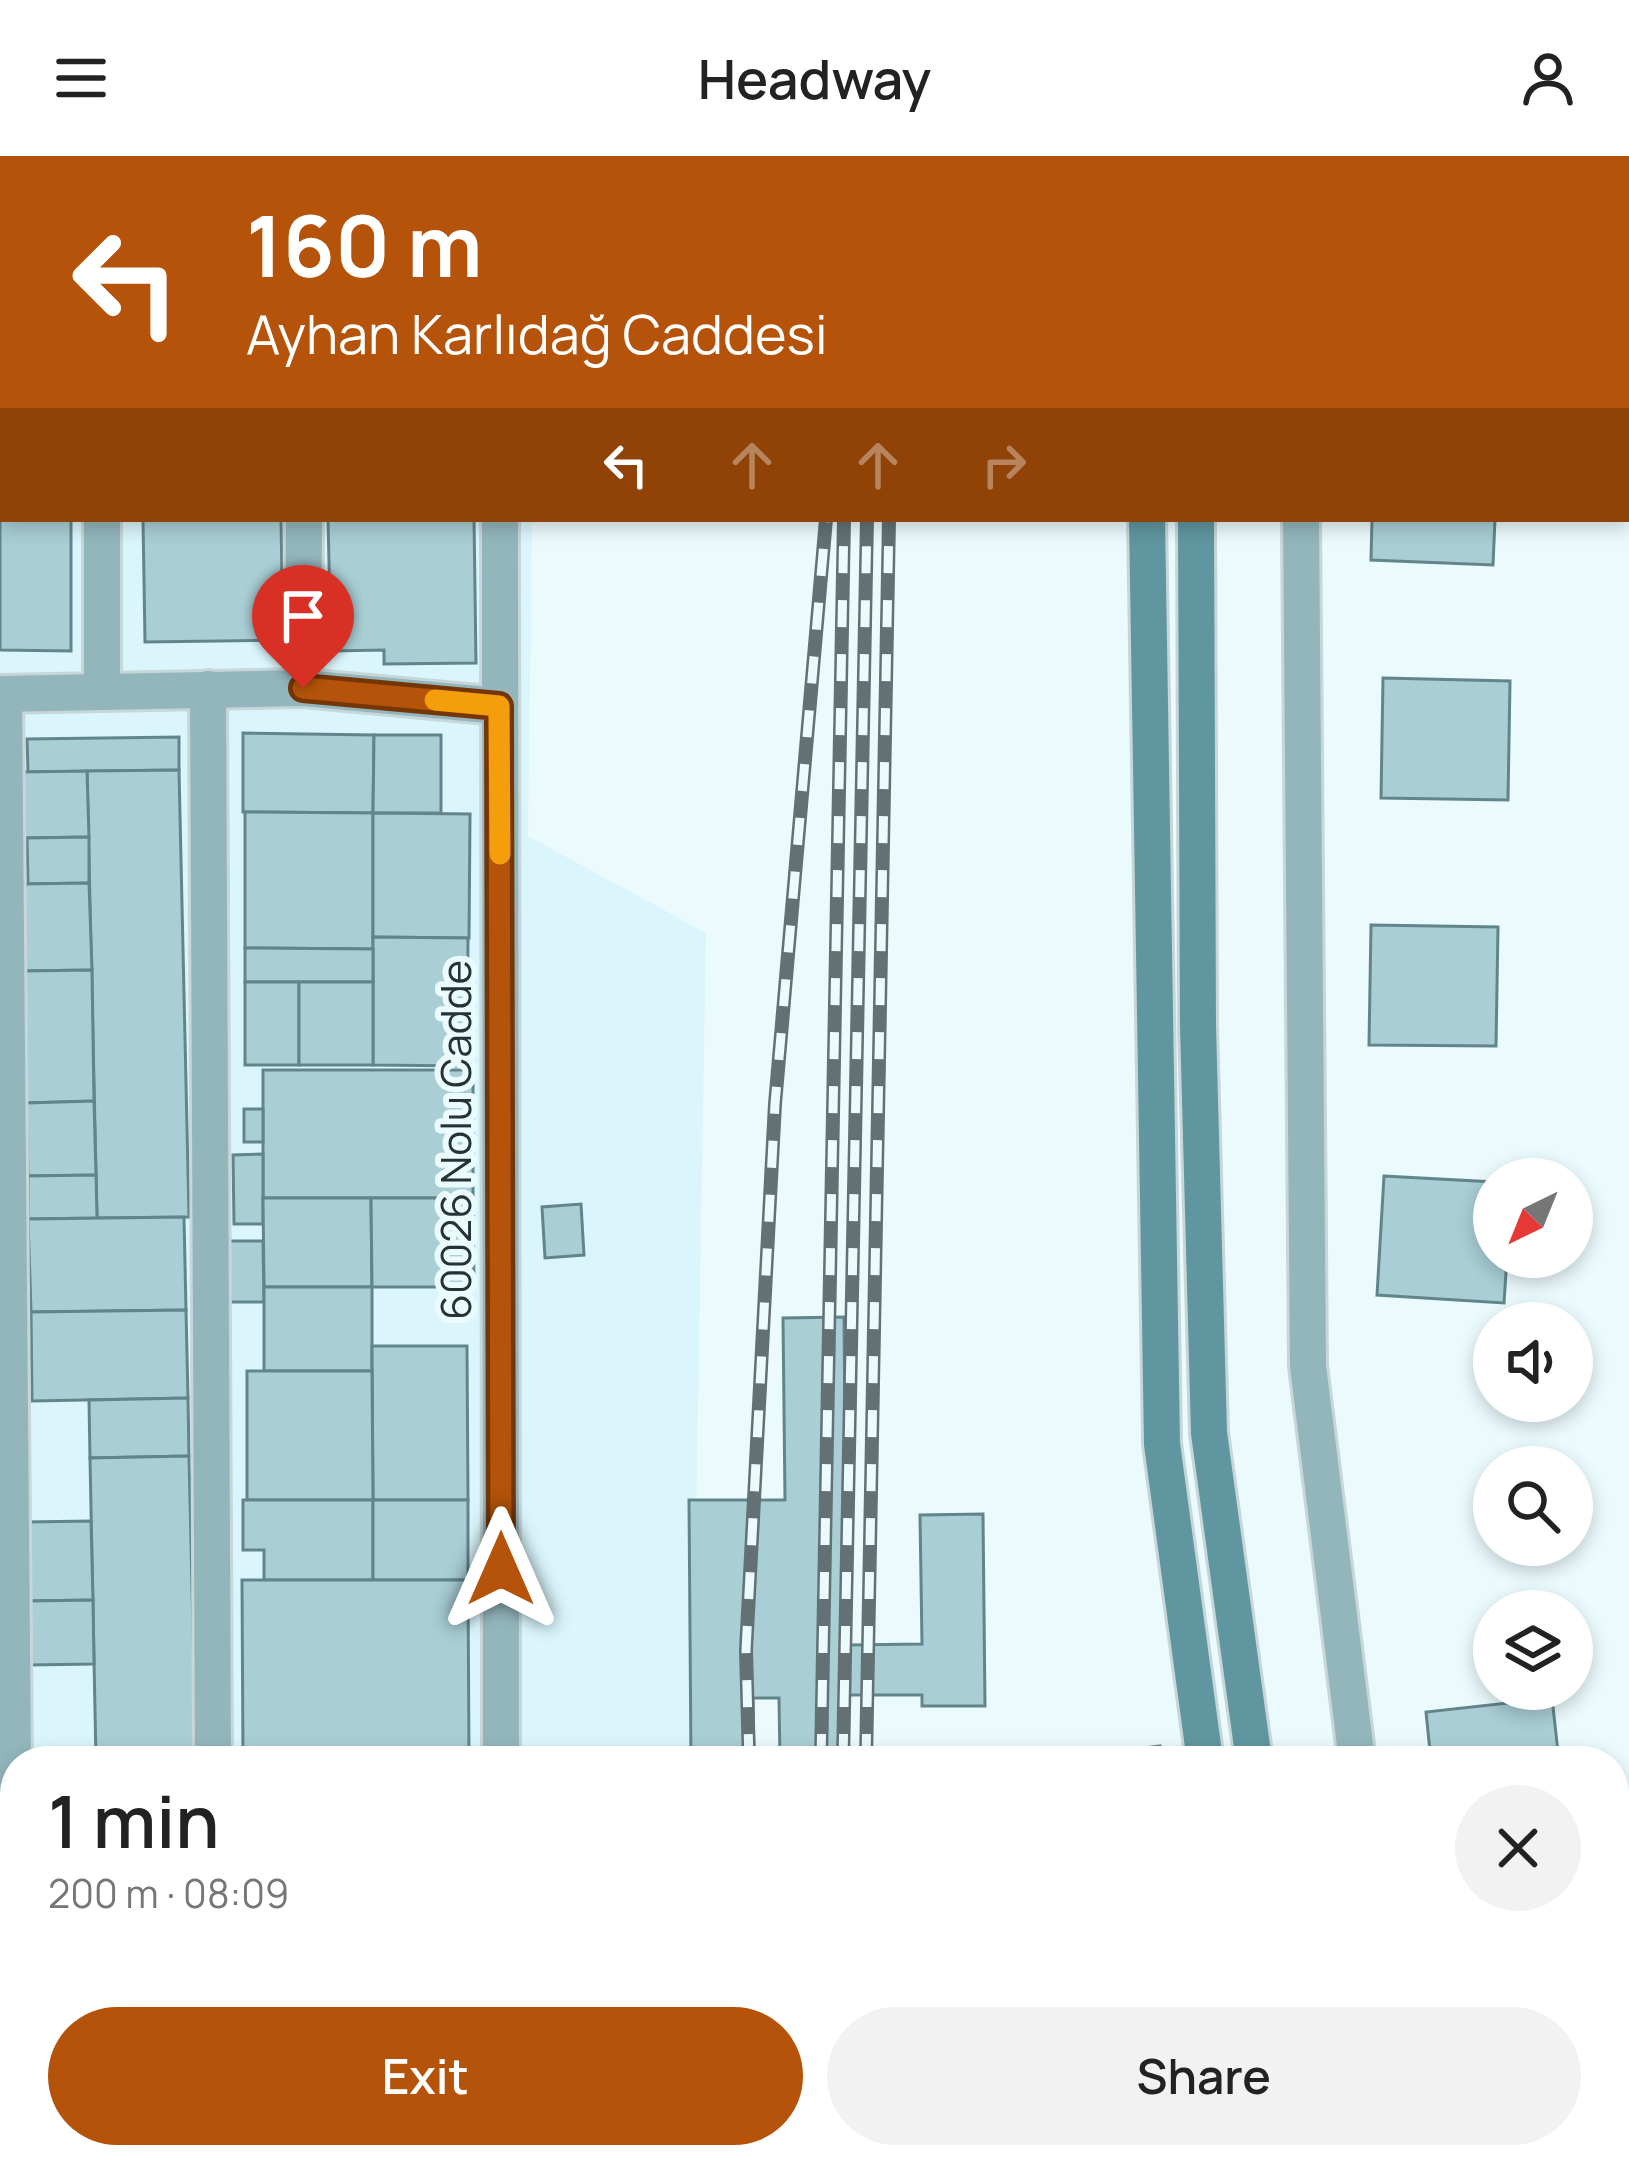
<!DOCTYPE html>
<html lang="en">
<head>
<meta charset="utf-8">
<style>
  body { margin:0; font-family:Manrope,sans-serif; background:#f2f2f2; color:#222; height:100vh; display:flex; flex-direction:column; font-size:45px; white-space:nowrap }
  * { box-sizing:border-box; margin:0 }
  p { font-size:39px; color:#767676 }
  .icon { flex:none; width:66px; height:66px; fill:none; stroke:currentColor; stroke-width:2; stroke-linecap:round; stroke-linejoin:round }
  .map { position:relative; flex:1; overflow:hidden }
  .drawer { position:absolute; left:0px; top:1590px; width:1629px; height:423px; display:flex; flex-direction:column; background:#fff; border-radius:48px 48px 0 0; box-shadow:0 6px 18px #0003 }
  .drawer>* { flex:none }
  .hud { position:absolute; left:0px; top:0px; width:1629px; height:366px; box-shadow:0 6px 18px #0003; background:#b45309; color:#fff; overflow:hidden }
  .needle { width:78px; rotate:223deg }
  .controls { position:absolute; left:1473px; top:1002px; display:grid; gap:24px }
  .controls a { display:grid; place-items:center; width:120px; height:120px; border-radius:50%; background:#fff; box-shadow:0 6px 18px #0003; font-size:60px }
  .pin { position:absolute; display:grid; place-items:center; width:102px; height:102px; color:#fff; margin:-123px -51px; border-radius:50% 50% 50% 0; rotate:-45deg; box-shadow:0 0 12px #0007 }
  .pin .icon { rotate:45deg }
  .me { position:absolute; width:132px; margin:-66px; rotate:0deg; stroke-linejoin:round; filter:drop-shadow(0 0 9px #0008) }
  .turn { display:flex; align-items:center; gap:42px; height:252px; padding:0 48px; font-size:54px }
  .turn .icon { width:156px; height:156px; stroke-width:2.5 }
  .turn b { display:block; font-size:84px; line-height:102px }
  .lanes { display:flex; align-items:center; height:114px; padding:0 48px; background:#0003; justify-content:center; gap:60px; direction:ltr }
  .lanes .off { opacity:.35 }
  .round { display:grid; place-items:center; flex:none; width:126px; height:126px; border-radius:63px; background:#f2f2f2 }
  .summary { display:flex; align-items:center; justify-content:space-between; height:204px; padding:0 48px }
  h1 { font-size:72px; font-weight:600; line-height:90px }
  .button { display:flex; gap:24px; margin-top:auto; padding:24px 48px }
  .button a { flex:1; height:138px; border-radius:72px; background:#b45309; color:#fff; font-size:48px; font-weight:600; line-height:138px; text-align:center }
  .button a+a { background:#f2f2f2; color:#222 }
  header { display:flex; justify-content:space-between; align-items:center; height:156px; padding:0 48px; background:#fff; font-size:54px; font-weight:600 }
  .map>svg:first-child { display:block }
  .built { fill:#daf6fc }
  .building { fill:#a9ced5; stroke:#62858c; stroke-width:3 }
  .lines { fill:none; stroke-linecap:round; stroke-linejoin:round }
  .street-casing { stroke:#c7d6d9; stroke-width:42 }
  .secondary-casing { stroke:#c7d6d9; stroke-width:42 }
  .street { stroke:#93b6bd; stroke-width:36 }
  .secondary { stroke:#6096a0; stroke-width:36 }
  .rail-casing { stroke:#637174; stroke-width:14 }
  .rail { stroke:#ebfafd; stroke-width:9; stroke-dasharray:27; stroke-linecap:butt }
  .route-casing { stroke:#753606; stroke-width:30 }
  .route { stroke:#b45309; stroke-width:21 }
  .slow { stroke:#f59e0b; stroke-width:21 }
  .labels { text-anchor:middle; dominant-baseline:central; stroke-width:12; stroke-linejoin:round; paint-order:stroke }
  .street-label { font-size:42px; fill:#253336; stroke:#ebfafd }
</style>
</head>
<body>
<header><svg class="icon" aria-label="menu" viewBox="0 0 24 24"><path d="M4 6h16M4 12h16M4 18h16"/></svg>Headway<svg class="icon" aria-label="person" viewBox="0 0 24 24"><circle cx="12" cy="8" r="4"/><path d="M4 21q1-7 8-7t8 7"/></svg></header>
<div class="map">
<svg width="1629" height="2011" viewBox="0 0 1629 2011">
  <rect width="100%" height="100%" fill="#ebfafd"/>
  <path class="built" d="M0,0H536L3,3V363H532L528,680L706,777L692,1605H15V1998H696L697,2011H0Z"/>
  <g class="building">
    <path d="M0,0H84V3H3L0,71Z"/>
    <rect x="144" y="0" width="129" height="3"/>
    <rect x="379" y="0" width="101" height="3"/>
    <rect x="0" y="80" width="3" height="77"/>
    <rect x="0" y="174" width="3" height="116"/>
    <path d="M0,290L3,363H71V495L0,494Z"/>
    <path d="M143,363H281L283,484L145,486Z"/>
    <path d="M328,363H474L476,507L384,508V494L331,495Z"/>
    <path d="M1372,363H1495L1493,409L1371,404Z"/>
    <path d="M1383,522L1510,525L1508,644L1381,642Z"/>
    <path d="M243,577L374,579L373,657L243,656Z"/>
    <path d="M374,579H441V657H373Z"/>
    <path d="M179,581V614L28,616L27,583Z"/>
    <path d="M179,614L189,1061L97,1062L87,615Z"/>
    <path d="M87,615L89,681L22,682L20,616Z"/>
    <path d="M245,656L373,657V793L245,792Z"/>
    <path d="M373,657L470,658L469,782L373,781Z"/>
    <path d="M89,681V727L28,728L27,682Z"/>
    <path d="M89,727L92,814L23,815L22,728Z"/>
    <path d="M1371,769L1498,771L1496,890L1369,889Z"/>
    <path d="M373,781L468,782L467,910L373,909Z"/>
    <path d="M245,792L373,793V826H245Z"/>
    <path d="M92,814L94,945L26,947L23,815Z"/>
    <rect x="245" y="826" width="54" height="83"/>
    <rect x="299" y="826" width="74" height="83"/>
    <rect x="263" y="914" width="210" height="128"/>
    <path d="M94,945L96,1019L28,1020L26,947Z"/>
    <rect x="244" y="953" width="19" height="33"/>
    <path d="M263,998V1068H234L233,999Z"/>
    <path d="M96,1019L97,1062L28,1063V1020Z"/>
    <path d="M1384,1020L1494,1026V1101H1507L1504,1147L1377,1139Z"/>
    <path d="M263,1042H371L372,1131H264Z"/>
    <path d="M371,1042H473L474,1131H372Z"/>
    <path d="M581,1048L584,1099L545,1102L542,1051Z"/>
    <path d="M184,1061L186,1154L31,1156L28,1063Z"/>
    <path d="M224,1085H263L264,1146H225Z"/>
    <rect x="264" y="1131" width="108" height="84"/>
    <path d="M186,1154L188,1242L32,1245L31,1156Z"/>
    <path d="M844,1161L847,1489L922,1488L920,1359L983,1358L985,1550H922V1539H845L846,1605H780L779,1542H753L754,1605H691L689,1344H785L783,1162Z"/>
    <path d="M372,1190H467L468,1344H373Z"/>
    <path d="M247,1215H372L373,1344H247Z"/>
    <path d="M188,1242L189,1300L90,1302L89,1244Z"/>
    <path d="M189,1300L196,1605H96L90,1302Z"/>
    <path d="M243,1344H373V1424H264V1394H243Z"/>
    <rect x="373" y="1344" width="95" height="80"/>
    <path d="M91,1365L93,1444L28,1445L26,1366Z"/>
    <path d="M242,1424H468L469,1605H243Z"/>
    <path d="M93,1444L94,1508L29,1509L28,1445Z"/>
    <path d="M1552,1542L1559,1605H1431L1426,1556Z"/>
    <path d="M1160,1590L1162,1605H1041Z"/>
    <path d="M0,1772H15V1946H2L0,1927Z"/>
    <path d="M0,1974H15V1998H326V2011H0Z"/>
    <path d="M478,1998H600V2011L478,2009Z"/>
    <path d="M1001,1998H1215L1217,2011H1003Z"/>
  </g>
  <g class="lines">
    <defs>
      <g id="street">
        <path d="M307,0V3"/>
        <path d="M1300,0V3"/>
        <path d="M103,3V0"/>
        <path d="M501,3V0"/>
        <path d="M500,363L501,1605"/>
        <path d="M1301,363L1308,1210L1357,1605"/>
        <path d="M303,532L304,363"/>
        <path d="M102,533V363"/>
        <path d="M208,533L213,1605"/>
        <path d="M0,538L303,532L499,550"/>
        <path d="M4,538L14,1730"/>
        <path d="M1402,1998L1403,2011"/>
        <path d="M377,2011L378,1998"/>
      </g>
      <g id="secondary">
        <path d="M1141,0V3"/>
        <path d="M1194,0V3"/>
        <path d="M1147,363L1162,1288L1205,1605"/>
        <path d="M1196,363L1198,870L1209,1277L1254,1605"/>
        <path d="M1257,1998L1259,2011"/>
        <path d="M1307,1998L1309,2011"/>
      </g>
    </defs>
    <use href="#street" class="street-casing"/>
    <use href="#secondary" class="secondary-casing"/>
    <use href="#street" class="street"/>
    <use href="#secondary" class="secondary"/>
    <defs>
      <g id="rail">
        <path d="M832,3V0"/>
        <path d="M852,3V0"/>
        <path d="M874,3V0"/>
        <path d="M896,3L897,0"/>
        <path d="M749,1605L746,1494L775,948L826,363"/>
        <path d="M821,1605L844,363"/>
        <path d="M843,1605L867,363"/>
        <path d="M866,1605L889,363"/>
        <path d="M757,1998V2011"/>
        <path d="M821,1998V2011"/>
        <path d="M844,1998V2011"/>
        <path d="M867,1998V2011"/>
      </g>
    </defs>
    <use href="#rail" class="rail-casing"/>
    <use href="#rail" class="rail"/>
  </g>
  <g class="lines">
    <defs>
      <path id="route" d="M303,532L499,550L501,1413"/>
    </defs>
    <use href="#route" class="route-casing"/>
    <use href="#route" class="route"/>
    <path class="slow" d="M435,544L499,550L500,698"/>
  </g>
  <g class="labels">
    <g class="street-label">
      <text transform="translate(455 984) rotate(-90)">60026 Nolu Cadde</text>
    </g>
  </g>
</svg>
<div class="controls">
<a><svg class="needle" viewBox="-14 -14 28 28"><path d="M0-13l5 13h-10z" fill="#e53935"/><path d="M0 13l5-13h-10z" fill="#767676"/></svg></a>
<a><svg class="icon" aria-label="sound" viewBox="0 0 24 24"><path d="M4 9h4l5-4v14l-5-4H4zM17 9q2 3 0 6"/></svg></a>
<a><svg class="icon" aria-label="search" viewBox="0 0 24 24"><circle cx="10" cy="10" r="6"/><path d="M15 15l6 6"/></svg></a>
<a><svg class="icon" aria-label="layers" viewBox="0 0 24 24"><path d="M12 4l9 5-9 5-9-5zM3 14l9 5 9-5"/></svg></a>
</div>
<div class="pin" style="left:303px;top:532px;background:#d93025"><svg class="icon" aria-label="arrive" viewBox="0 0 24 24"><path d="M6 21V4h12l-3 4 3 4H6"/></svg></div>
<svg class="me" style="left:501px;top:1413px" viewBox="-20 -20 40 40"><path d="M0-17L14 15 0 8-14 15z" fill="#b45309" stroke="#fff" stroke-width="4"/></svg>
<div class="hud">
<div class="turn"><svg class="icon" aria-label="left" viewBox="0 0 24 24"><path d="M17 20v-9H6M10 6l-5 5 5 5"/></svg><div><b>160 m</b>Ayhan Karlıdağ Caddesi</div></div>
<div class="lanes"><svg class="icon" aria-label="left" viewBox="0 0 24 24"><path d="M17 20v-9H6M10 6l-5 5 5 5"/></svg><svg class="icon off" aria-label="ahead" viewBox="0 0 24 24"><path d="M12 20V5M6 11l6-6 6 6"/></svg><svg class="icon off" aria-label="ahead" viewBox="0 0 24 24"><path d="M12 20V5M6 11l6-6 6 6"/></svg><svg class="icon off" aria-label="right" viewBox="0 0 24 24"><path d="M7 20v-9h11M14 6l5 5-5 5"/></svg></div>
</div>
<section class="drawer">
<div class="summary"><div><h1>1 min</h1><p>200 m · 08:09</p></div><a class="round"><svg class="icon" aria-label="close" viewBox="0 0 24 24"><path d="M6 6l12 12M18 6L6 18"/></svg></a></div>
<div class="button"><a>Exit</a><a>Share</a></div>
</section>
</div>
</body>
</html>
